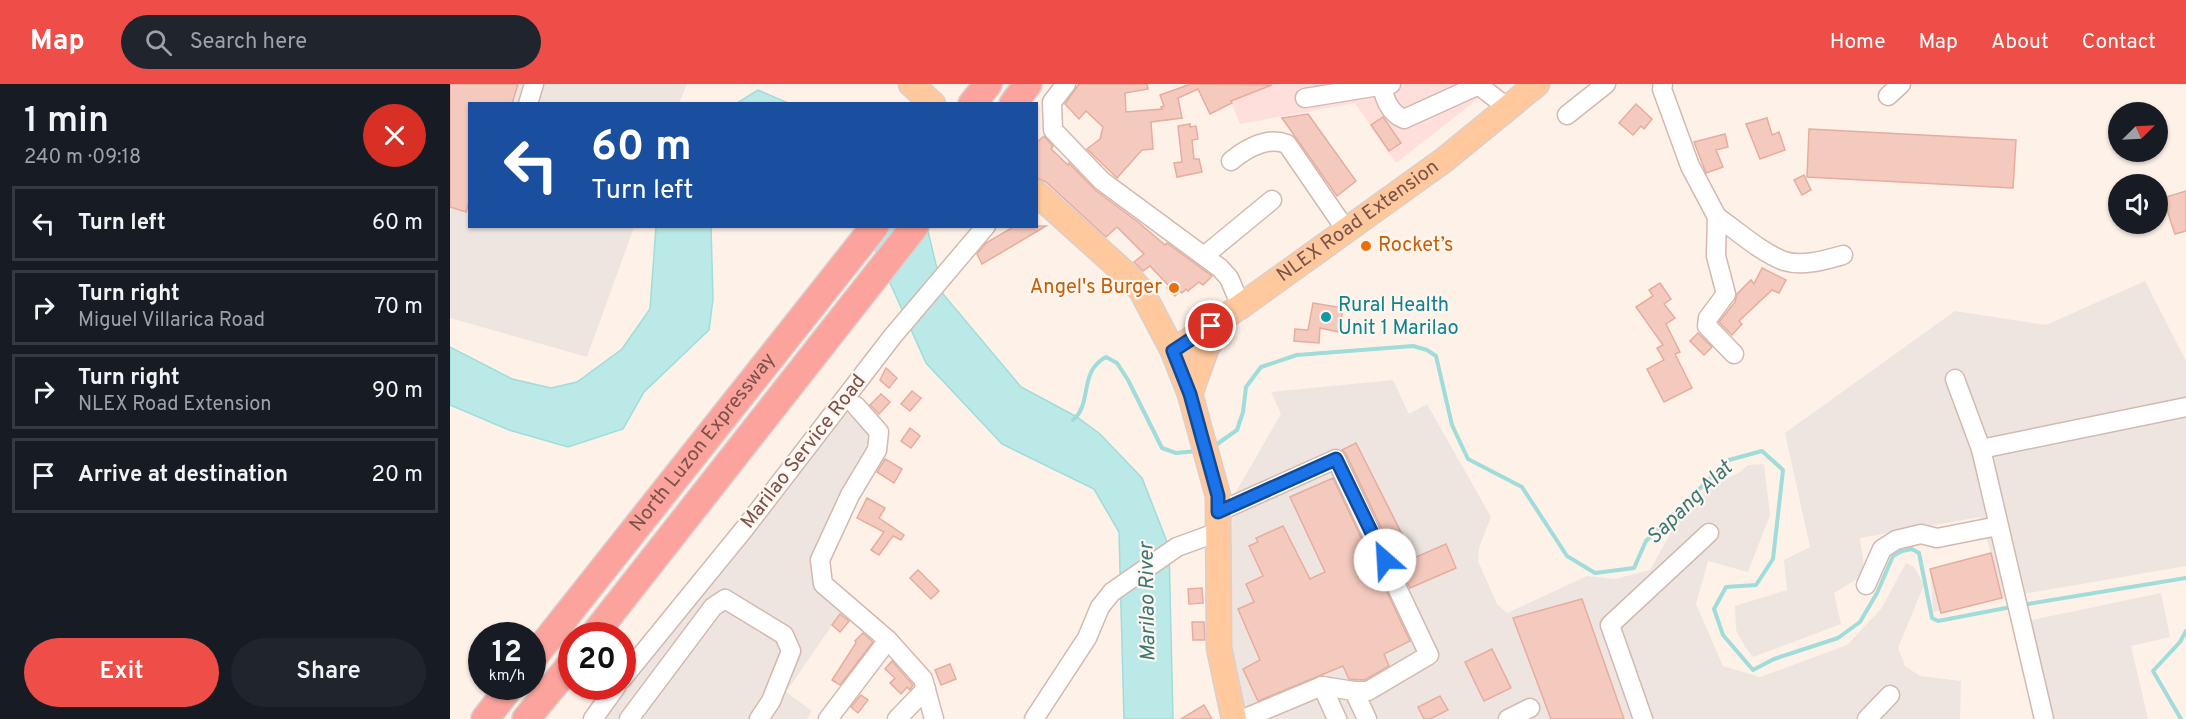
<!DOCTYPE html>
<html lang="en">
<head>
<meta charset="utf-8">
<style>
  body { margin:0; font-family:Overpass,sans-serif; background:#20242c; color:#f1f3f6; height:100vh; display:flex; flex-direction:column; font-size:22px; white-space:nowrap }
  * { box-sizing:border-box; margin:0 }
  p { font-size:20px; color:#9ea1a6 }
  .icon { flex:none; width:33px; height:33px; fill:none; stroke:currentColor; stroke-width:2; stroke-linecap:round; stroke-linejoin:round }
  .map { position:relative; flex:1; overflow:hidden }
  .drawer { display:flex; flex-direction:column; background:#171b24; width:450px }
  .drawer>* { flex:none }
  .guide { position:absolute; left:18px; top:18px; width:570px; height:126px; border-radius:0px; box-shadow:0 2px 4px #0004; background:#1a4fa0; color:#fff; overflow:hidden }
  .needle { width:39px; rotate:66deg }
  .fabs { position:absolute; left:1658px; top:18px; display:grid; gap:12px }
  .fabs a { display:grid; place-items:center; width:60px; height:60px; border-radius:50%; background:#171b24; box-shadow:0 2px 4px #0004; font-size:30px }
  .speed { position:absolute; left:18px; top:538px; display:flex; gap:12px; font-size:30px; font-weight:700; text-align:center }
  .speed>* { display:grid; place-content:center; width:78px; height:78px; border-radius:50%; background:#171b24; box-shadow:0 2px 4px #0004; line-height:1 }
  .speed small { font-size:15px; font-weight:400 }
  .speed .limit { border:9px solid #d22; background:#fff; color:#111 }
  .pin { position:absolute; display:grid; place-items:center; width:51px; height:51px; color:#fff; margin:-26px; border:3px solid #fff; border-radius:50%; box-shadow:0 2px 6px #0007 }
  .me { position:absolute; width:66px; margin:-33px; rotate:334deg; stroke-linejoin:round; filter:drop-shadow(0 0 4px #0008) }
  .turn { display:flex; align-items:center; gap:21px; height:126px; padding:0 24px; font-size:27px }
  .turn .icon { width:78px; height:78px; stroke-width:2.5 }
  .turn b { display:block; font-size:42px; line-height:51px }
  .round { display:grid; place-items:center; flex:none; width:63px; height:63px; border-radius:32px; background:#20242c }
  .head { display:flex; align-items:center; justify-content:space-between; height:102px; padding:0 24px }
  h1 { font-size:36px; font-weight:600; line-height:45px }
  .button { display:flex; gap:12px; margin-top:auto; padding:12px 24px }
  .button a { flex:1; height:69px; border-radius:36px; background:#ee4e47; color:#fff; font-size:24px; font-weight:600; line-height:69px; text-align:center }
  .button a+a { background:#20242c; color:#f1f3f6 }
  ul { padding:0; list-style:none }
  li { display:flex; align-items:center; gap:18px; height:75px; margin:0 12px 9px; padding:0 12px; border:3px solid #363941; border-radius:0px }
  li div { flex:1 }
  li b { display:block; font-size:22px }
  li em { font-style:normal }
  header { display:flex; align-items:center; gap:36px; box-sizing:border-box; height:84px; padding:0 30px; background:#ee4e47; color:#fff }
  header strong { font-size:28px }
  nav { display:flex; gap:33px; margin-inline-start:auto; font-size:21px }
  .search { width:420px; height:54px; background:#20242c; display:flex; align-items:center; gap:15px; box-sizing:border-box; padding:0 21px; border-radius:33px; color:#9ea1a6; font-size:22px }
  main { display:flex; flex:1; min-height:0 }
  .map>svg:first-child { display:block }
  .commercial { fill:#fedfdb }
  .industrial { fill:#eee5e1 }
  .water { fill:#bae9e7; stroke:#a0dcda; stroke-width:1.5 }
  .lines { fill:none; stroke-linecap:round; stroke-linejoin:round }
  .stream { stroke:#a0dcda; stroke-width:4 }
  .building { fill:#f5cabe; stroke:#e8ac9d; stroke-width:1.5 }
  .minor-casing { stroke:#d3b9af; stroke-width:21 }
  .major-casing { stroke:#dacfcc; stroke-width:27 }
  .highway-casing { stroke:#dacfcc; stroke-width:30 }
  .minor { stroke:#fff; stroke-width:18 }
  .major { stroke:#ffc99d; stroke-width:24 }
  .highway { stroke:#fba39c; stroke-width:27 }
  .route-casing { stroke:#114b97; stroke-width:15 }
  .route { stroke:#1a73e8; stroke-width:10 }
  .food-dot { fill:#e8710a; stroke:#fff6ef; stroke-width:2 }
  .culture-dot { fill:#0f9aa8; stroke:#fff6ef; stroke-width:2 }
  .labels { text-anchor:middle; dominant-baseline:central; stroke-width:4.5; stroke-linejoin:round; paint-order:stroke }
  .street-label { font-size:20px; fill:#7a524a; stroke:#fff6ef }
  .food-label { font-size:20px; fill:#c56008; stroke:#fff6ef; text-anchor:start }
  .culture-label { font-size:20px; fill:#0d838f; stroke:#fff6ef; text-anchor:start }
  .water-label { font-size:21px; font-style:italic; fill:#397877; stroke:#fff6ef }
</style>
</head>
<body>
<header>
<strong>Map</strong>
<div class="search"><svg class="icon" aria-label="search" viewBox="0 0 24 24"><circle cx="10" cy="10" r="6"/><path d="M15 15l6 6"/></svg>Search here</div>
<nav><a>Home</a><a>Map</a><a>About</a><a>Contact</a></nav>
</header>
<main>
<section class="drawer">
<div class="head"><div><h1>1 min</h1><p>240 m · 09:18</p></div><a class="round" style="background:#d93025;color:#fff"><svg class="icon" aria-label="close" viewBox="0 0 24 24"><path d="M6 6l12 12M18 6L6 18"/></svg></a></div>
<ul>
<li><svg class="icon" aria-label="left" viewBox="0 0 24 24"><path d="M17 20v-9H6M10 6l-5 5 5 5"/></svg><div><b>Turn left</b></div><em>60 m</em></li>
<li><svg class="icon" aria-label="right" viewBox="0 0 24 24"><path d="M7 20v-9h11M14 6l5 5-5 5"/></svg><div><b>Turn right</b><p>Miguel Villarica Road</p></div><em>70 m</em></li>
<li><svg class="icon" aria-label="right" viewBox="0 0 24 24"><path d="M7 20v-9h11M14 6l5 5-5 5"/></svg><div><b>Turn right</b><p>NLEX Road Extension</p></div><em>90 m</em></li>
<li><svg class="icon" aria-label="arrive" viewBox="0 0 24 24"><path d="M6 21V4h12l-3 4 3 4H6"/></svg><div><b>Arrive at destination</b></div><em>20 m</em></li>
</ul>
<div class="button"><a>Exit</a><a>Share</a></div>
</section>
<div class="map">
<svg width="1736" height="635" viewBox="0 0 1736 635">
  <rect width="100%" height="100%" fill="#fef1e8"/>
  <path class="commercial" d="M774,0H1047L946,79L905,19L790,40Z"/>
  <g class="industrial">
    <path d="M0,0H237L229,19L20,20V142L184,143L137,273L0,234Z"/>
    <path d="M1695,197L1736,277V482L1562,512L1483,528L1480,485L1541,469L1530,433L1410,454L1415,490L1384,509L1391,540L1303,573L1295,563L1286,546L1285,522L1337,506L1334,476L1360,463L1335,349L1505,227L1596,241Z"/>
    <path d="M943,296L959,330L977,320L1041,433L1029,464L1028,477L1047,520L1057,529L1137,492L1165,495L1200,486L1229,434L1258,403L1290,388L1298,381L1314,380L1320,431L1298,488L1258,477L1246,520L1273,582L1310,593L1397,561L1431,525L1456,479L1464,483L1474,501L1448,564L1455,582L1470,592L1511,597L1510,635H792L778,579L783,413L831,330L821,308Z"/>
    <path d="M397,329L430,356L368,474L396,521L336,608L362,627L357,635H152L171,607Z"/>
    <path d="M1711,509L1720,553L1681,562L1698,635H1598L1573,538Z"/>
  </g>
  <g class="water">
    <path d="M308,6L338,19H287Z"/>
    <path d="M206,143H261L263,215L259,246L194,308L173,345L118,363L59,346L0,321V263L62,295L101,304L127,298L172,265L200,225Z"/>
    <path d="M415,143H477L493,210L571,303L627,333L650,350L692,394L719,463L723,635H674L669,448L644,405L552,360L476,279Z"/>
  </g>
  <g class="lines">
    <g class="stream">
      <path d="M623,336C643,319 628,288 656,273L667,279L678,296L712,364L726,369L747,367"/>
      <path d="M763,363L787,346L793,328L796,303L811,283L847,271L963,262L977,266L986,272L1002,341L1018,375L1072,403L1117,472L1145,489L1184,484L1196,457L1279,376L1312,367L1333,386L1323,475L1306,501L1276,503L1264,525L1273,551L1303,586L1324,575L1388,554L1410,538L1427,509L1443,472L1452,467L1462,465L1469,469L1482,534L1488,537L1561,523"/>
      <path d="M1578,520L1736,494"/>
      <path d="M1731,635L1703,587L1730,558L1736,547"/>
    </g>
  </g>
  <g class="building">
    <path d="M0,0H68L62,20H20V115L16,128L0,123Z"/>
    <path d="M629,0H697L698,5L675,9L676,28L712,25L711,23L714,22L710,11L741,0L822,1L781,17L782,19L760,30L748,5L728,14L732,34L701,38L703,65L692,66L667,94L637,65L650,55L653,43L636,27L629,35L615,20Z"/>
    <path d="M1186,20L1202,35L1194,45L1191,42L1183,51L1169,39Z"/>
    <path d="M858,30L906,97L887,112L832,34Z"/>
    <path d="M933,33L951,59L939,67L921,41Z"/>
    <path d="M1317,34L1322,51L1329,48L1335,66L1310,75L1296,40Z"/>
    <path d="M740,40V43L746,42L748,55L742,56L744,75H749L752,88L727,93L724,79L732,78L728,42Z"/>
    <path d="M1359,45L1566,56L1563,104L1357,93Z"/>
    <path d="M1275,50L1278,63L1266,66L1273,83L1256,89L1244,58Z"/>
    <path d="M594,52L603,62L601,65L618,81L619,79L645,106L688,138L715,161L717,159L762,192L753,201L749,198L738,207L736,205L732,209L730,207L725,212L717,204L719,202L700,182L693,187L684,178L694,170L667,143L656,153L596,98L586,94V59Z"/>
    <path d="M1354,91L1361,106L1352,111L1344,96Z"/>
    <path d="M1736,107V147L1725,150L1713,114Z"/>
    <path d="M565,142H596L532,180L527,170L536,159Z"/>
    <path d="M1312,184L1336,196L1329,209L1322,206L1289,237L1292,240L1282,251L1269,238L1285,218L1287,210L1301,196L1304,200Z"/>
    <path d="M1210,199L1221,215L1214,220L1225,234L1216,240L1230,268L1225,270L1242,304L1214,318L1197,285L1214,276L1207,264L1213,261L1186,223L1203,212L1199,206Z"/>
    <path d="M863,219L893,224L889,248L870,244L869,259L844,257L845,245L858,246Z"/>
    <path d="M1248,249L1262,263L1254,271L1240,257Z"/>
    <path d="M436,284L447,294L439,304L430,296Z"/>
    <path d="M462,307L471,314L460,327L451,320Z"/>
    <path d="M431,310L440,318L429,330L420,321Z"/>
    <path d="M460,344L470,352L461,364L451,357Z"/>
    <path d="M906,359L964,474L996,460L1006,484L960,504L896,370L892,366Z"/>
    <path d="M435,375L452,385L444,399L427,388Z"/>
    <path d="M883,394L960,557L934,570L939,582L915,596L899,595L893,582L808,617L793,585L810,576L788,525L804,518L796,500L813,492L799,462L808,458L806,454L833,442L860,495L875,488L840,413Z"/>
    <path d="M417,414L435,424L429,434L454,451L451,456L443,452L429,471L421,466L434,448L407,434Z"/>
    <path d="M1541,469L1552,514L1491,529L1480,485Z"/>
    <path d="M468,486L489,507L481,515L460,494Z"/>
    <path d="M752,504L753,519L739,520L738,505Z"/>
    <path d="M1132,515L1174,635H1101L1063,534Z"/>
    <path d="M390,530L399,537L390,548L382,541Z"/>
    <path d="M742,538H754L755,556H743Z"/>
    <path d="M413,549L423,558L390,601L382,596L406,559L405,557Z"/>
    <path d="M1042,565L1061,604L1034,617L1015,578Z"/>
    <path d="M442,577L463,601L460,606L457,603L451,610L440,599L445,594L435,585Z"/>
    <path d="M500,580L506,595L491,601L485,586Z"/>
    <path d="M411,611L418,616L408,629L401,623Z"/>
    <path d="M990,612L998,626L980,635H974L968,623Z"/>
    <path d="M754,621L762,635H731Z"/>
  </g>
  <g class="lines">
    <defs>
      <g id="minor">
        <path d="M616,0L602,18L603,46L652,97L770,184L779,194L791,222"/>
        <path d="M931,0C935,15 939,29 954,35L1031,0"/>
        <path d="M1027,0L1058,24"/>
        <path d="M1213,0L1212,5L1240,82L1267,133L1266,172L1276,210L1258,234L1257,242L1284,270"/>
        <path d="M1438,12L1451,0"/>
        <path d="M855,14L941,0"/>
        <path d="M78,20L84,0"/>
        <path d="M1117,31L1156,0"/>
        <path d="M781,77C797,64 817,52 837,60L896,146"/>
        <path d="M1267,133C1288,147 1310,168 1334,177C1353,183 1375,176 1393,171"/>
        <path d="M754,172L822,116"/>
        <path d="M1505,295L1531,365"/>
        <path d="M406,322L429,348L427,366L400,411L370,476L373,500L438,556L473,595L484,635"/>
        <path d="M768,428L886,375L979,571L918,607H904L872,602"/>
        <path d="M1416,501L1432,465L1446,456L1471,450L1487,454L1548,442"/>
        <path d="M172,595L295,444L442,253L536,142"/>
        <path d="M904,607L917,635"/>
        <path d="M143,635L166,603"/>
        <path d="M179,635L263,523L275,515L334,551L341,567L321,617L309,635"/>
        <path d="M378,635L438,556"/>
        <path d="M447,635L476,605"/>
        <path d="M584,635L637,554L650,523L662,508L727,463L768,448"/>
        <path d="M793,635L872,602L887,635"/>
        <path d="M1058,635L1080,624"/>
        <path d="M1193,635L1160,541L1259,449"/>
        <path d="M1417,635L1440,611"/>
        <path d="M1594,635L1531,365L1736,323"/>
      </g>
      <g id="major">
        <path d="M461,0L483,20"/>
        <path d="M586,109L676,190L691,206L723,267L740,310L768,412L769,564L784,635"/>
        <path id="s1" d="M723,267L791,222L994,76L1087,0"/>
        <path d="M740,310L757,263L773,238"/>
      </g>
      <g id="highway">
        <path d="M522,20L538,0"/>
        <path d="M563,20L578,0"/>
        <path d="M143,552L465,142"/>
        <path id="s2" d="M82,575L425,142"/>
        <path d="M35,635L60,603"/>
        <path d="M76,635L122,579"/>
      </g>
    </defs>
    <use href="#minor" class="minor-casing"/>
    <use href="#major" class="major-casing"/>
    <use href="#highway" class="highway-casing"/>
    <use href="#minor" class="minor"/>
    <use href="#major" class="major"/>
    <use href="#highway" class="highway"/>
  </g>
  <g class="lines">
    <defs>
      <path id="route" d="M761,242L723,267L740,310L768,412V428L886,375L935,476"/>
    </defs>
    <use href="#route" class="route-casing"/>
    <use href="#route" class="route"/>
  </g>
  <g class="food-dot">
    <circle cx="916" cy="162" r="6"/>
    <circle cx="724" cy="204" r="6"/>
  </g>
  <circle class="culture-dot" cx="876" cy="233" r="6"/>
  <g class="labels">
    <g class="street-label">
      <text stroke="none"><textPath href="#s1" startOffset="226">NLEX Road Extension</textPath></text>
      <text stroke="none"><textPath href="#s2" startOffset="276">North Luzon Expressway</textPath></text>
      <text transform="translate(354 368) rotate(-52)">Marilao Service Road</text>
    </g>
    <g class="food-label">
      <text x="928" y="162">Rocket’s</text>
      <text x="712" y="204" text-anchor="end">Angel's Burger</text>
    </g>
    <g class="culture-label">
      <text x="888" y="222">Rural Health<tspan x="888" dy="23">Unit 1 Marilao</tspan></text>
    </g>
    <g class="water-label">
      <text transform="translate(1240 419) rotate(-44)">Sapang Alat</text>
      <text transform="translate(698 518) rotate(-91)">Marilao River</text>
    </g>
  </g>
</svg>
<div class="fabs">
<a><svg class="needle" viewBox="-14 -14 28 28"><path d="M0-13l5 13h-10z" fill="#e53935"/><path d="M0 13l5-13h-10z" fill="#9ea1a6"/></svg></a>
<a><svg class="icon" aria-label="sound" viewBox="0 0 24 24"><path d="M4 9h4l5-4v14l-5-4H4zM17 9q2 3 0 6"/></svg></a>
</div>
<div class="speed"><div>12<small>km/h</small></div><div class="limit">20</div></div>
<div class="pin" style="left:761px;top:242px;background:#d93025"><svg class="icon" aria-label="arrive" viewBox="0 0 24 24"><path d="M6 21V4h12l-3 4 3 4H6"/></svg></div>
<svg class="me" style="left:935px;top:476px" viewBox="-20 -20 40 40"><circle r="19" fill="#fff"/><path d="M0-13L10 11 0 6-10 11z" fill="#1a73e8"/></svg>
<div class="guide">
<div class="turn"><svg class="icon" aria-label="left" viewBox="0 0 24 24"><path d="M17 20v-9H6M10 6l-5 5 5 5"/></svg><div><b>60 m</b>Turn left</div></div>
</div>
</div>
</main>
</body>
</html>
